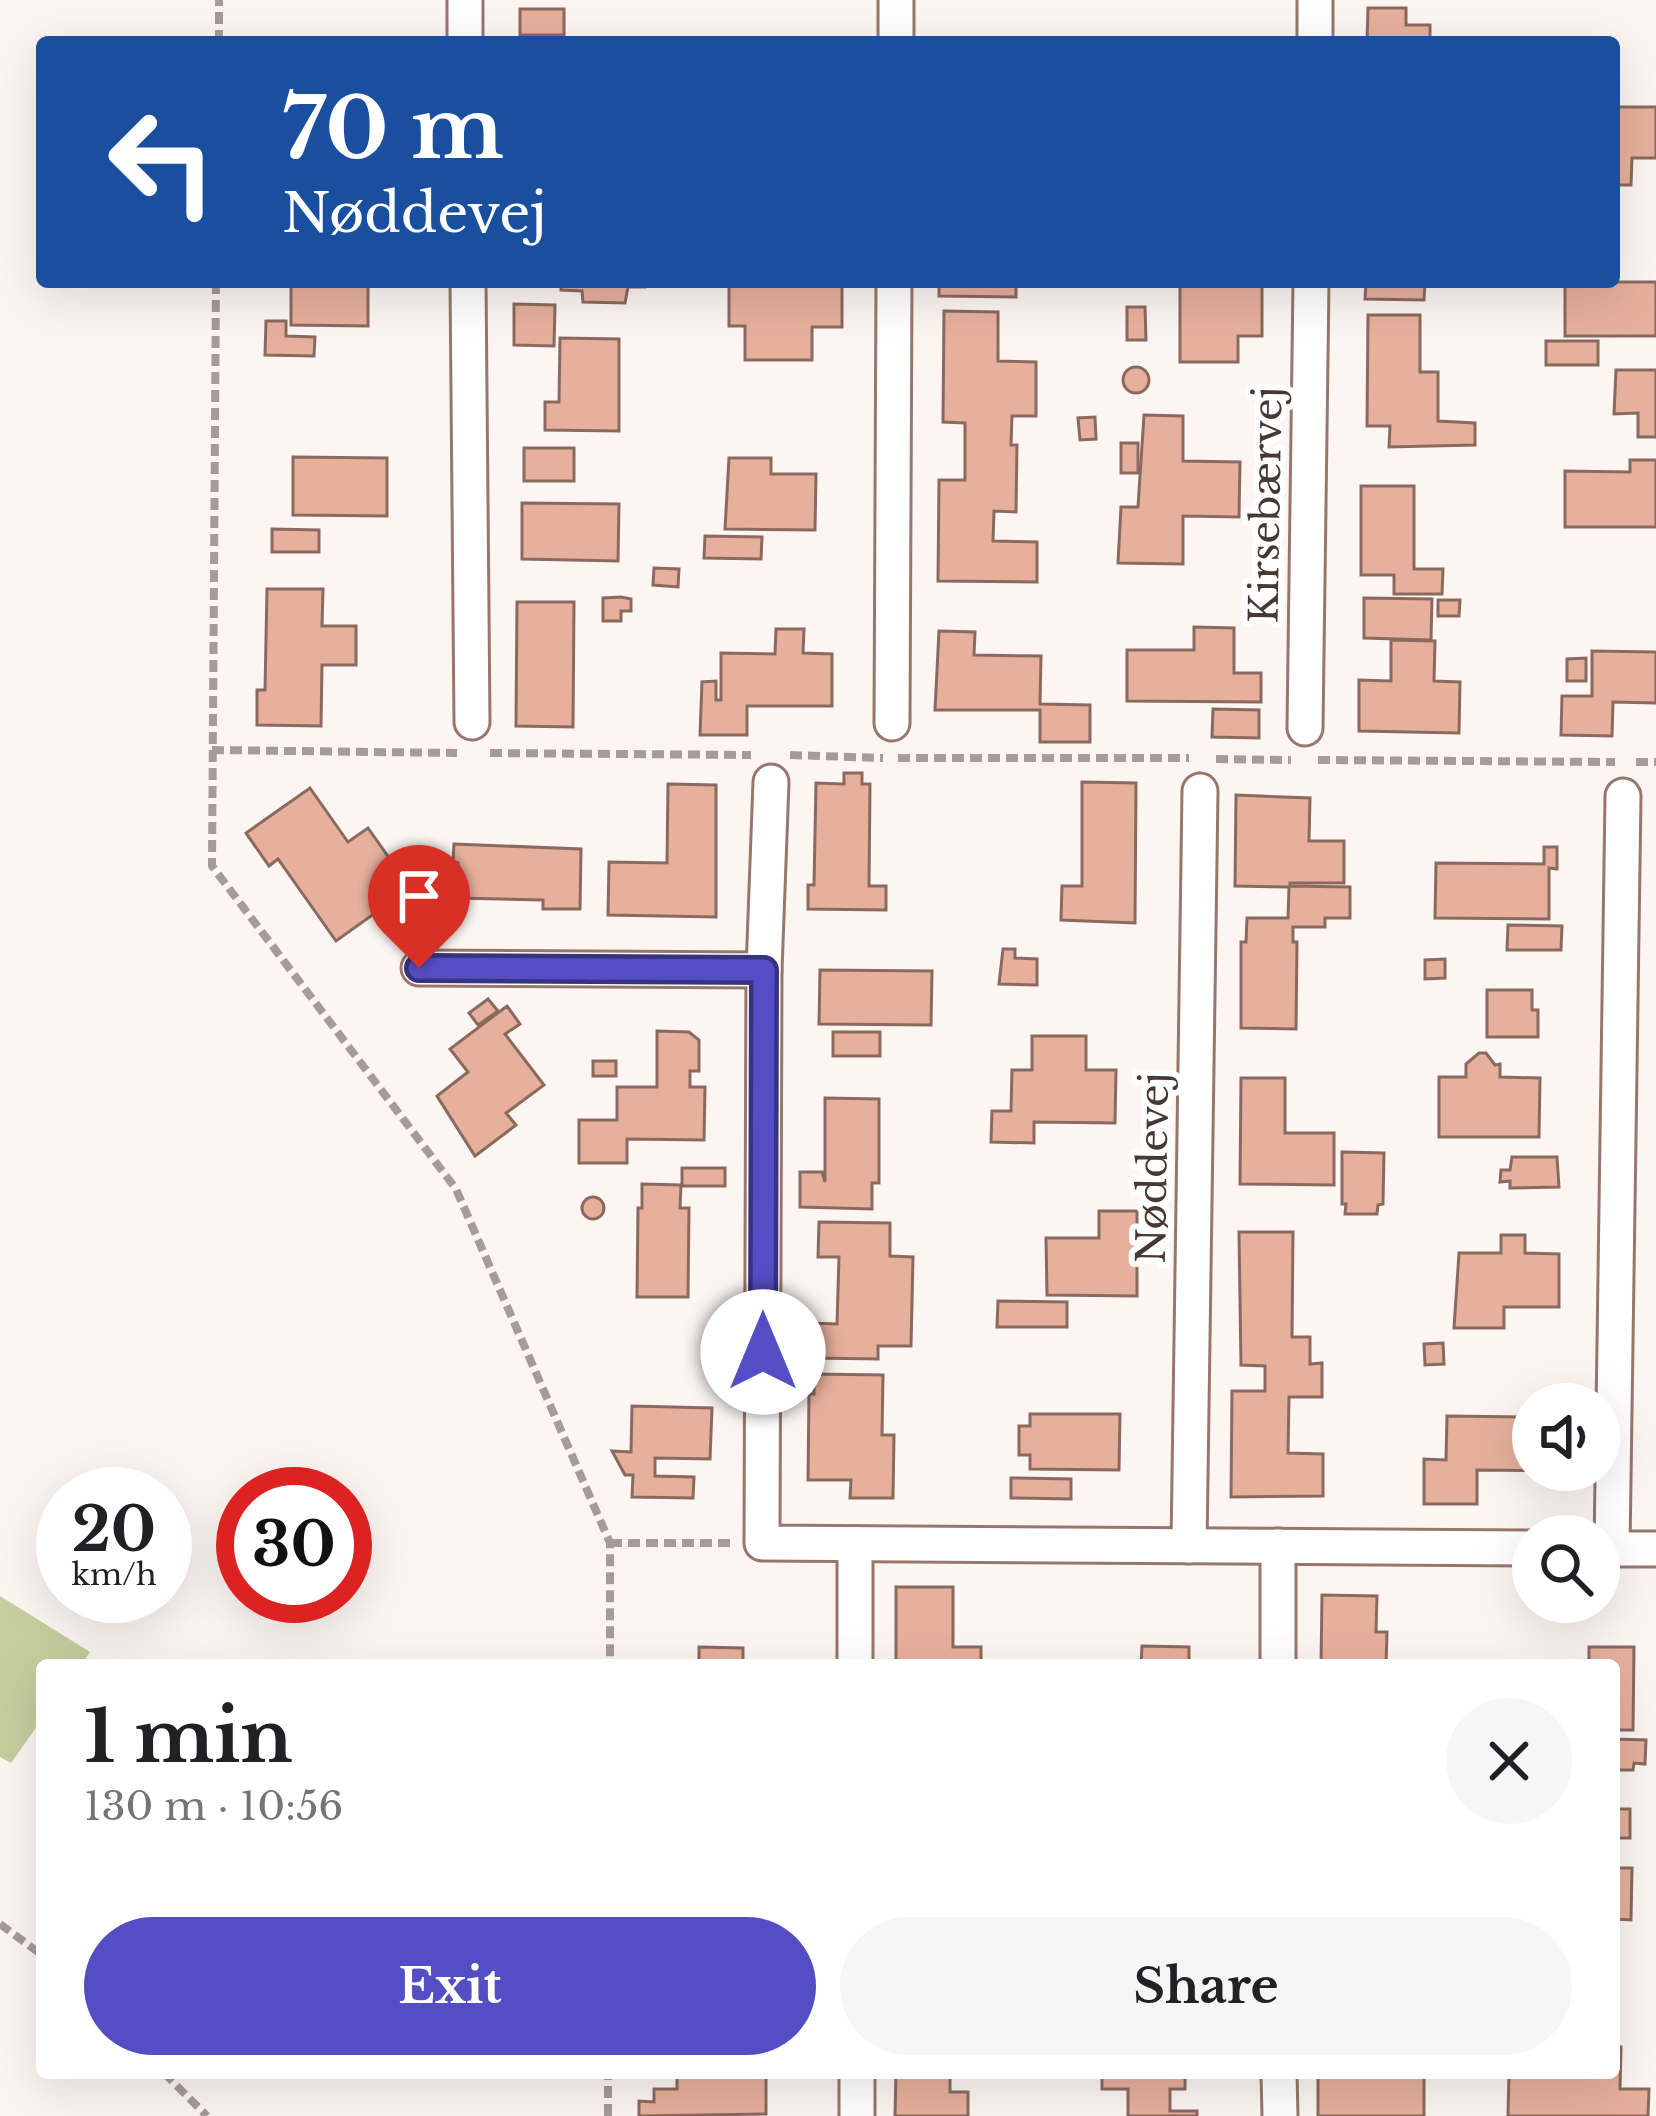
<!DOCTYPE html>
<html lang="en">
<head>
<meta charset="utf-8">
<style>
  body { margin:0; font-family:"Libre Baskerville",serif; background:#f6f6f6; color:#202124; height:100vh; display:flex; flex-direction:column; font-size:45px; white-space:nowrap }
  * { box-sizing:border-box; margin:0 }
  p { font-size:39px; color:#757577 }
  .icon { flex:none; width:66px; height:66px; fill:none; stroke:currentColor; stroke-width:2; stroke-linecap:round; stroke-linejoin:round }
  .map { position:relative; flex:1; overflow:hidden }
  .drawer { position:absolute; left:36px; top:1659px; width:1584px; height:420px; display:flex; flex-direction:column; background:#fff; border-radius:12px; box-shadow:0 12px 48px #0002 }
  .drawer>* { flex:none }
  .guide { position:absolute; left:36px; top:36px; width:1584px; height:252px; border-radius:12px; box-shadow:0 12px 48px #0002; background:#1a4fa0; color:#fff; overflow:hidden }
  .fabs { position:absolute; left:1512px; top:1383px; display:grid; gap:24px }
  .fabs a { display:grid; place-items:center; width:108px; height:108px; border-radius:50%; background:#fff; box-shadow:0 12px 48px #0002; font-size:60px }
  .speed { position:absolute; left:36px; top:1467px; display:flex; gap:24px; font-size:60px; font-weight:700; text-align:center }
  .speed>* { display:grid; place-content:center; width:156px; height:156px; border-radius:50%; background:#fff; box-shadow:0 12px 48px #0002; line-height:1 }
  .speed small { font-size:30px; font-weight:400 }
  .speed .limit { border:18px solid #d22; background:#fff; color:#111 }
  .pin { position:absolute; display:grid; place-items:center; width:102px; height:102px; color:#fff; margin:-123px -51px; border-radius:50% 50% 50% 0; rotate:-45deg; box-shadow:0 0 12px #0007 }
  .pin .icon { rotate:45deg }
  .me { position:absolute; width:132px; margin:-66px; rotate:0deg; stroke-linejoin:round; filter:drop-shadow(0 0 9px #0008) }
  .turn { display:flex; align-items:center; gap:42px; height:252px; padding:0 48px; font-size:54px }
  .turn .icon { width:156px; height:156px; stroke-width:2.5 }
  .turn b { display:block; font-size:84px; line-height:102px }
  .round { display:grid; place-items:center; flex:none; width:126px; height:126px; border-radius:63px; background:#f6f6f6 }
  .overview { display:flex; align-items:center; justify-content:space-between; height:204px; padding:0 48px }
  h1 { font-size:72px; font-weight:800; line-height:90px }
  .button { display:flex; gap:24px; margin-top:auto; padding:24px 48px }
  .button a { flex:1; height:138px; border-radius:72px; background:#544ec5; color:#fff; font-size:48px; font-weight:800; line-height:138px; text-align:center }
  .button a+a { background:#f6f6f6; color:#202124 }
  .map>svg:first-child { display:block }
  .green { fill:#c6cd9e }
  .building { fill:#e7b09d; stroke:#8a6a5f; stroke-width:3 }
  .lines { fill:none; stroke-linecap:round; stroke-linejoin:round }
  .street-casing { stroke:#97776b; stroke-width:39 }
  .path { stroke:#a59b97; stroke-width:8; stroke-dasharray:12 6; stroke-linecap:butt }
  .street { stroke:#fff; stroke-width:33 }
  .route-casing { stroke:#373380; stroke-width:30 }
  .route { stroke:#544ec5; stroke-width:21 }
  .labels { text-anchor:middle; dominant-baseline:central; stroke-width:12; stroke-linejoin:round; paint-order:stroke }
  .street-label { font-size:39px; fill:#463833; stroke:#fff }
</style>
</head>
<body>
<div class="map">
<svg width="1656" height="2116" viewBox="0 0 1656 2116">
  <rect width="100%" height="100%" fill="#fcf5f2"/>
  <path class="green" d="M0,1596L90,1652L81,1665H42V1719L11,1763L0,1757Z"/>
  <g class="building">
    <path d="M1368,8H1406V25H1430V42H1367Z"/>
    <rect x="520" y="9" width="44" height="26"/>
    <path d="M1614,107H1656V158H1632L1631,185H1614Z"/>
    <path d="M291,282H368V326L291,325Z"/>
    <path d="M561,282H645V287H628L625,303L583,302L582,291L561,290Z"/>
    <path d="M729,282H842V327H812V360H745V326H729Z"/>
    <path d="M939,282H1016V297L939,296Z"/>
    <path d="M1180,282H1262V336H1238V362H1180Z"/>
    <path d="M1366,282H1425L1424,300L1365,299Z"/>
    <rect x="1565" y="282" width="91" height="54"/>
    <path d="M514,304L555,305L554,346L514,345Z"/>
    <path d="M1127,307H1145L1146,340H1127Z"/>
    <path d="M944,311L998,312V361L1036,362V416H1012L1011,445H1017L1016,512L994,511L993,541L1037,542V582L938,581L939,480H965V423L943,422Z"/>
    <path d="M1368,315H1420V372H1438V421L1475,423V445L1389,447L1390,426H1367Z"/>
    <path d="M266,321H286V336L315,337L314,356L265,355Z"/>
    <path d="M560,338L619,339V431L545,430V402H559Z"/>
    <rect x="1546" y="341" width="52" height="24"/>
    <circle cx="1136" cy="380" r="13"/>
    <path d="M1616,370H1656V437H1638V413L1614,414Z"/>
    <path d="M1144,415L1183,416V461L1240,462L1239,517L1183,516V564L1118,563L1121,507H1138Z"/>
    <path d="M1095,417L1096,439L1080,440L1078,418Z"/>
    <rect x="1121" y="443" width="17" height="30"/>
    <rect x="524" y="448" width="50" height="33"/>
    <path d="M293,457L387,458V516L293,515Z"/>
    <path d="M729,458H771V474H816L815,530L725,529Z"/>
    <path d="M1630,460H1656V527H1565V471L1630,472Z"/>
    <path d="M1361,486H1414V569H1443L1442,594H1394V575H1361Z"/>
    <path d="M522,503L619,504L618,561L522,559Z"/>
    <path d="M272,529L319,530V552H272Z"/>
    <path d="M705,536L762,537L761,559L704,558Z"/>
    <path d="M654,568L679,569L678,587L653,585Z"/>
    <path d="M267,589H323L322,626H356V665H322L321,726L257,725V690H265Z"/>
    <path d="M621,597L631,599V611H621V621H603V598Z"/>
    <path d="M1364,598L1432,599L1431,640L1364,638Z"/>
    <path d="M1438,600H1460L1459,616H1438Z"/>
    <path d="M517,602H574L573,727L516,726Z"/>
    <path d="M1194,627L1234,628V673H1261V702L1127,701V650H1194Z"/>
    <path d="M776,629H804L803,653L832,654V706H747V735H700L702,682L716,681V700H721V653L775,654Z"/>
    <path d="M939,631L975,632L974,655L1041,656L1040,704L1090,705V742H1040V710H935Z"/>
    <path d="M1391,640L1435,641L1434,681L1460,682L1459,733L1359,731V680L1391,681Z"/>
    <path d="M1592,651L1656,652V703L1613,702L1612,736L1561,735L1562,696H1592Z"/>
    <path d="M1586,658V681H1567V659Z"/>
    <path d="M1213,709L1259,710V738L1212,737Z"/>
    <path d="M844,773H862V784H870L869,886H886V910L808,909V885H814L816,783L844,784Z"/>
    <path d="M1082,782L1136,783L1135,923L1061,920L1062,886H1082Z"/>
    <path d="M668,784L716,785V917L608,915L609,862L667,863Z"/>
    <path d="M310,788L348,842L368,828L392,862L386,865L396,879L390,884L399,896L336,941L278,859L269,866L246,833Z"/>
    <path d="M1236,795L1310,798L1309,841H1344V883H1290V886L1350,887V918H1325V927H1293V942H1297L1296,1029L1241,1028V942H1246L1247,918H1288L1289,887L1235,886Z"/>
    <path d="M454,844L581,849L580,909H543V900L457,898L458,863L453,862Z"/>
    <path d="M1544,847H1557V869L1549,868V919L1435,918L1436,863L1544,864Z"/>
    <path d="M417,864H431V916H410V875H416Z"/>
    <path d="M1508,925L1562,926L1561,950H1507Z"/>
    <path d="M1003,949H1015V958L1037,959V985L999,984Z"/>
    <path d="M1445,959V978L1425,979V960Z"/>
    <path d="M820,970L932,971L931,1025L819,1024Z"/>
    <path d="M1487,990H1532V1010H1538V1037H1487Z"/>
    <path d="M488,999L498,1011L478,1025L469,1013Z"/>
    <path d="M507,1006L520,1024L505,1034L544,1085L506,1113L516,1125L475,1156L437,1096L468,1072L450,1049Z"/>
    <path d="M657,1031L689,1032L699,1040V1071H690V1087H705L704,1140L627,1139V1163H579V1120H617V1087H657Z"/>
    <rect x="833" y="1032" width="47" height="24"/>
    <path d="M1032,1036H1086V1070H1116L1115,1123L1034,1122V1143L991,1142L992,1111H1011L1012,1070H1032Z"/>
    <path d="M1479,1053H1486L1495,1065L1500,1064V1077L1540,1078L1539,1137H1439V1077H1466V1064Z"/>
    <rect x="593" y="1061" width="23" height="15"/>
    <path d="M1241,1078H1285V1133H1334V1185L1240,1184Z"/>
    <path d="M825,1098L879,1099V1183H872V1209L800,1207V1172H822L825,1182Z"/>
    <path d="M1342,1152L1384,1153L1383,1204L1378,1205L1377,1214H1345L1346,1204H1342Z"/>
    <path d="M1512,1157H1557L1559,1187L1510,1188V1181L1500,1182L1501,1170H1510Z"/>
    <rect x="682" y="1168" width="43" height="18"/>
    <path d="M642,1184L681,1185L680,1208H689L688,1297H637L638,1208H642Z"/>
    <circle cx="593" cy="1208" r="11"/>
    <path d="M1099,1211H1137V1296L1047,1295L1046,1238H1099Z"/>
    <path d="M819,1222L890,1223V1256L913,1257L911,1346H878V1359L812,1358V1323L837,1324L839,1257H818Z"/>
    <path d="M1239,1232H1293L1292,1337H1310V1364L1322,1363V1397H1289L1288,1453L1323,1454V1496L1231,1497L1232,1391H1265V1366L1241,1365Z"/>
    <path d="M1501,1235H1525V1253L1559,1254V1307H1504V1328H1454L1459,1253H1501Z"/>
    <path d="M998,1301L1067,1302V1327H997Z"/>
    <path d="M1443,1343L1444,1364L1425,1365L1424,1344Z"/>
    <path d="M814,1374L883,1375L882,1435H894L893,1498H850L851,1480H808L809,1394H814Z"/>
    <path d="M632,1406L712,1408L710,1459L655,1458V1476L694,1477L693,1498L632,1497L633,1475H625L612,1451L631,1452Z"/>
    <path d="M1030,1414H1120L1119,1470L1030,1469V1455H1019V1426H1030Z"/>
    <path d="M1447,1416L1533,1417V1470L1559,1471L1477,1470V1504H1424V1459L1446,1460Z"/>
    <path d="M1011,1478L1071,1479V1499L1011,1498Z"/>
    <path d="M896,1587H953V1647H981V1665H896Z"/>
    <path d="M1322,1595L1377,1596L1376,1632H1387L1386,1665H1321Z"/>
    <path d="M1142,1646L1189,1647V1665H1141Z"/>
    <path d="M699,1647L743,1648V1665H699Z"/>
    <path d="M1589,1647H1634L1633,1730H1614V1665H1589Z"/>
    <path d="M1614,1739L1646,1740L1645,1764L1634,1763L1633,1770H1614Z"/>
    <rect x="1614" y="1809" width="16" height="29"/>
    <path d="M1614,1868H1632L1631,1920L1614,1919Z"/>
    <path d="M1614,2047H1621L1620,2089H1649L1648,2116H1508L1509,2073H1614Z"/>
    <path d="M677,2073H766V2114L639,2116V2101L654,2102V2089H677Z"/>
    <path d="M896,2073H950V2092H968V2116H895Z"/>
    <path d="M1102,2073H1185V2089H1170V2111H1197V2116H1128V2089H1102Z"/>
    <rect x="1318" y="2073" width="106" height="43"/>
  </g>
  <g class="lines">
    <defs>
      <g id="street">
        <path d="M465,0V42"/>
        <path d="M896,42V0"/>
        <path d="M1315,42V0"/>
        <path d="M468,282L472,722"/>
        <path d="M892,723L894,282"/>
        <path d="M1305,728L1311,282"/>
        <path d="M771,782L764,970L762,1543L1533,1548"/>
        <path d="M419,968L764,970"/>
        <path d="M855,1544V1665"/>
        <path d="M1189,1546L1200,791"/>
        <path d="M1278,1546V1665"/>
        <path d="M1599,1549H1656"/>
        <path d="M1612,1549L1623,796"/>
        <path d="M857,2073V2116"/>
        <path d="M1279,2073L1280,2116"/>
      </g>
    </defs>
    <use href="#street" class="street-casing"/>
    <g class="path">
      <path d="M219,42V0"/>
      <path d="M216,282L212,866L456,1189L610,1543V1665"/>
      <path d="M212,750L457,753"/>
      <path d="M490,753L751,755"/>
      <path d="M790,755L883,758"/>
      <path d="M898,758H1189"/>
      <path d="M1216,759L1291,760"/>
      <path d="M1318,760L1615,762"/>
      <path d="M1636,762H1656"/>
      <path d="M610,1543H730"/>
      <path d="M0,1924L42,1955"/>
      <path d="M164,2073L207,2116"/>
      <path d="M608,2116V2073"/>
    </g>
    <use href="#street" class="street"/>
  </g>
  <g class="lines">
    <defs>
      <path id="route" d="M419,968L764,970L763,1352"/>
    </defs>
    <use href="#route" class="route-casing"/>
    <use href="#route" class="route"/>
  </g>
  <g class="labels">
    <g class="street-label">
      <text transform="translate(1266 505) rotate(-89)">Kirsebærvej</text>
      <text transform="translate(1153 1168) rotate(-89)">Nøddevej</text>
    </g>
  </g>
</svg>
<div class="fabs">
<a><svg class="icon" aria-label="sound" viewBox="0 0 24 24"><path d="M4 9h4l5-4v14l-5-4H4zM17 9q2 3 0 6"/></svg></a>
<a><svg class="icon" aria-label="search" viewBox="0 0 24 24"><circle cx="10" cy="10" r="6"/><path d="M15 15l6 6"/></svg></a>
</div>
<div class="speed"><div>20<small>km/h</small></div><div class="limit">30</div></div>
<div class="pin" style="left:419px;top:968px;background:#d93025"><svg class="icon" aria-label="arrive" viewBox="0 0 24 24"><path d="M6 21V4h12l-3 4 3 4H6"/></svg></div>
<svg class="me" style="left:763px;top:1352px" viewBox="-20 -20 40 40"><circle r="19" fill="#fff"/><path d="M0-13L10 11 0 6-10 11z" fill="#544ec5"/></svg>
<div class="guide">
<div class="turn"><svg class="icon" aria-label="left" viewBox="0 0 24 24"><path d="M17 20v-9H6M10 6l-5 5 5 5"/></svg><div><b>70 m</b>Nøddevej</div></div>
</div>
<section class="drawer">
<div class="overview"><div><h1>1 min</h1><p>130 m · 10:56</p></div><a class="round"><svg class="icon" aria-label="close" viewBox="0 0 24 24"><path d="M6 6l12 12M18 6L6 18"/></svg></a></div>
<div class="button"><a>Exit</a><a>Share</a></div>
</section>
</div>
</body>
</html>
